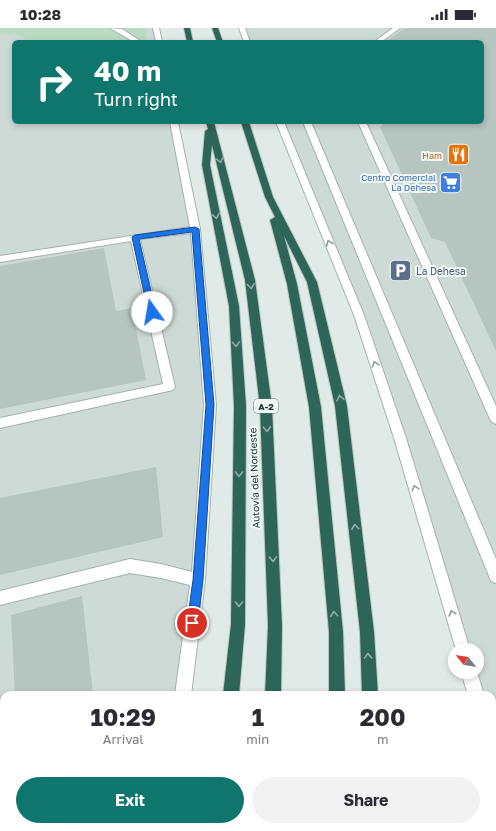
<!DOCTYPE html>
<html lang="en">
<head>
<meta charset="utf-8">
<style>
  body { margin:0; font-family:"Golos Text",sans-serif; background:#f2f2f3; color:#2b2b33; height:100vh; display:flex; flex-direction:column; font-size:15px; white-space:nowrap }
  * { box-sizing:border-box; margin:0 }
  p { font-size:13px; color:#7c7c81 }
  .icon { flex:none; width:22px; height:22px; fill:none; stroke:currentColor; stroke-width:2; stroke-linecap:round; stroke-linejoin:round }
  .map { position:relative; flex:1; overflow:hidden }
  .side { position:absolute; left:0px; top:663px; width:496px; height:140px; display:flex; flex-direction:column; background:#fff; border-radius:12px 12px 0 0; box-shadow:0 2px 6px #0003 }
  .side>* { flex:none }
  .banner { position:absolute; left:12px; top:12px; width:472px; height:84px; border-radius:6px; box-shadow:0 2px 6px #0003; background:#0f766e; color:#fff; overflow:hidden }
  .needle { width:26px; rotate:300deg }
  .fabs { position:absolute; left:448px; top:615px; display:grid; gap:8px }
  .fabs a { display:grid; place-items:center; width:36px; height:36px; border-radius:50%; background:#fff; box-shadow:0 2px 6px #0003; font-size:20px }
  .pin { position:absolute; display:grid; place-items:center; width:34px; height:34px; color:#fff; margin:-17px; border:2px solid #fff; border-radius:50%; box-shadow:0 1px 4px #0007 }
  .me { position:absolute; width:44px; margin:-22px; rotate:347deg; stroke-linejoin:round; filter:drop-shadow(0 0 3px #0008) }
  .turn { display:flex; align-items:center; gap:14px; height:84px; padding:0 16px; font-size:18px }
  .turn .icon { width:52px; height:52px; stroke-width:2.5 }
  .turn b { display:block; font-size:28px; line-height:34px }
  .eta { display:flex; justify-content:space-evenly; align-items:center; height:68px; text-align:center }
  .eta b { font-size:24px; font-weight:700; line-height:28px }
  .button { display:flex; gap:8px; margin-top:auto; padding:8px 16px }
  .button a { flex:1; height:46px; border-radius:24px; background:#0f766e; color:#fff; font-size:16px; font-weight:700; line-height:46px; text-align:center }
  .button a+a { background:#f2f2f3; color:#2b2b33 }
  .status { display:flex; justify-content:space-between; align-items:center; height:28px; padding:0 20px; background:#fff; direction:ltr }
  .status svg { height:11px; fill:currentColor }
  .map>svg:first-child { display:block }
  .built { fill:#cedad5 }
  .green { fill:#b9dbc2 }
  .building { fill:#b6c5bf }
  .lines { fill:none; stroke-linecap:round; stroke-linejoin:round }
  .minor-casing { stroke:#a3b2ad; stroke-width:2 }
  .highway-casing { stroke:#bcc4c2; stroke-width:2 }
  .minor { fill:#fff; fill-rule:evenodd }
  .highway { fill:#2e6559; fill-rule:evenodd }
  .oneway { stroke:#8faea6 }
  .oneway2 { stroke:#909c99 }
  .route { fill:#1a73e8; stroke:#114b97 }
  .labels { text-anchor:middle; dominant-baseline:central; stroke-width:4; stroke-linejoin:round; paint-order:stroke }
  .far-food-label { font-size:9px; fill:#c56008; stroke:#f0f7f4; text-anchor:end }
  .far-shop-label { font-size:9px; fill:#366cbe; stroke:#f0f7f4; text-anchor:end }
  .shield { fill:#f0f7f4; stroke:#5f736d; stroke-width:1 }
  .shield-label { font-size:9px; font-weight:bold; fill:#213a33 }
  .service-label { font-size:10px; fill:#4e5e75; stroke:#f0f7f4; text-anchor:start }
  .street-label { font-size:10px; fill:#213a33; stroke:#f0f7f4 }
</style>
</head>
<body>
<div class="status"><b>10:28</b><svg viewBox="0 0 49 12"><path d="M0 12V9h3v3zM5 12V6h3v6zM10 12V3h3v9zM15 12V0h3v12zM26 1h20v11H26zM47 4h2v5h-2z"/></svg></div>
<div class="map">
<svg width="496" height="803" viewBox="0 0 496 803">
  <rect width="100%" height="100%" fill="#e0eae6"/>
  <g class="built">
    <path d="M0,0H156L159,14H14V94H174L195,201L210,377L183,667H4V799H86L74,803H0Z"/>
    <path d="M242,0H496V734L492,721V667H476L477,622H463L359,287L280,94H482V14H247Z"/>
  </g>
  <path class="green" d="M0,0H145L147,14H29L19,7L0,5Z"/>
  <g class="building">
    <path d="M405,0H496V323L445,214L431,210L380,99L386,94H482V14H385Z"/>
    <path d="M104,220L116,283L132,280L146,352L0,381V238Z"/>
    <path d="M156,439L163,509L0,547V470Z"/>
    <path d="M82,568L93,667H15L11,587Z"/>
    <path d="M4,715V799H85L74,803H0V716Z"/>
  </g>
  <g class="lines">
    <defs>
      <g id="minor">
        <path d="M110,0L122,1L142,14H134Z"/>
        <path d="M153,0H159L162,14H156Z"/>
        <path d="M239,0H245L250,14H244Z"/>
        <path d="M393,0H400L381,14H374Z"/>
        <path d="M170,94H178L200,201L216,377L205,552L191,667H175L190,557L161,550L130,545L0,577V563L130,531L161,536L192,544L204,377L191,205L140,211L175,359L173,362L0,400V390L163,356L131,213L0,234V228L190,199Z"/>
        <path d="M276,94H284L364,287L406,410L470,622H456L394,410L354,287Z"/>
        <path d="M303,94H311L496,531V555L491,553L489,548Z"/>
        <path d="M358,94H366L496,378V396L492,394L490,391Z"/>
        <path d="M461,644H477L484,667H468Z"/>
        <path d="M492,713L496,714V742L492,741Z"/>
        <path d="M153,799H171L170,803H152Z"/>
      </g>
      <g id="highway">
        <path d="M184,0H190L193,14H187Z"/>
        <path d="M212,0H218L223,14H217Z"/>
        <path d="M206,94H214L255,252L272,379L282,598L281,667H265L268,598L260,379L245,252L212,117L210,137L239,278L246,378L245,596L239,667H223L231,596L234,378L229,278L202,137L205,103L208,101Z"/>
        <path d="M241,94H249L273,169L317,254L347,378L374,604L378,667H362L360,604L335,378L307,254L284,208L297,256L321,379L343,604L345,667H329V604L309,379L287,256L270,192L275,189L265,169Z"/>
        <path d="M205,799H223L222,803H204Z"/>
        <path d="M258,799H276L275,803H257Z"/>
        <rect x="329" y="799" width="18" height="4"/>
        <rect x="365" y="799" width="18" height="4"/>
      </g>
    </defs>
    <use href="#minor" class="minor-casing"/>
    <use href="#highway" class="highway-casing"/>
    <use href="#minor" class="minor"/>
    <use href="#highway" class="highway"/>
  </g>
  <defs><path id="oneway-chevron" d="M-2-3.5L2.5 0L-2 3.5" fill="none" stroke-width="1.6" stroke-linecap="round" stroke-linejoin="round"/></defs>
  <g class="oneway">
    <use href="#oneway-chevron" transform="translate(220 132) rotate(76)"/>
    <use href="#oneway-chevron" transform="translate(216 188) rotate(79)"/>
    <use href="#oneway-chevron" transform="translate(251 258) rotate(82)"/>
    <use href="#oneway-chevron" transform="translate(236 316) rotate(87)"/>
    <use href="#oneway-chevron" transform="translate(340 370) rotate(-103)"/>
    <use href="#oneway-chevron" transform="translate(267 401) rotate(87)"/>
    <use href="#oneway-chevron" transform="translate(239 446) rotate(90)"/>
    <use href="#oneway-chevron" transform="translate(355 499) rotate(-97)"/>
    <use href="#oneway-chevron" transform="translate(273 531) rotate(88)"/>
    <use href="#oneway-chevron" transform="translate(239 576) rotate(90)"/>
    <use href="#oneway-chevron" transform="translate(334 586) rotate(-95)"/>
    <use href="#oneway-chevron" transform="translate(368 628) rotate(-92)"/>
  </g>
  <g class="oneway2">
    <use href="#oneway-chevron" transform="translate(329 215) rotate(-112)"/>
    <use href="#oneway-chevron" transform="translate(375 336) rotate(-108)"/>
    <use href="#oneway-chevron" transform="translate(415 460) rotate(-107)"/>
    <use href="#oneway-chevron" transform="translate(452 585) rotate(-107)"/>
  </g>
  <path class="route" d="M195,199L199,201L214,377L203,552L198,595L196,599L192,601L189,599L187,595L193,552L206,377L192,204L139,211L156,284L152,287L148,284L132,209L135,207Z"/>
  <defs>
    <symbol id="restaurant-square" viewBox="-11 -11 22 22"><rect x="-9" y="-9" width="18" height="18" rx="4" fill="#e8710a" stroke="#f0f7f4"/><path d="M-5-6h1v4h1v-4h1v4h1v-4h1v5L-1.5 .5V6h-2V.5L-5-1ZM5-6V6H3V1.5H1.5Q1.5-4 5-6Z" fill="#fff"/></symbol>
    <symbol id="supermarket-square" viewBox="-11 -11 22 22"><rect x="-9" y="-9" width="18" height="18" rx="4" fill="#3f7fe0" stroke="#f0f7f4"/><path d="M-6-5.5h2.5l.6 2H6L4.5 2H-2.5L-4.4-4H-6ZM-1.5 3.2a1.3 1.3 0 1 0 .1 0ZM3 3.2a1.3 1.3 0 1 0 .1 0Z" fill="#fff"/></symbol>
    <symbol id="parking-square" viewBox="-11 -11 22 22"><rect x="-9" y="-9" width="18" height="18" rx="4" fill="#5c6f8a" stroke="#f0f7f4"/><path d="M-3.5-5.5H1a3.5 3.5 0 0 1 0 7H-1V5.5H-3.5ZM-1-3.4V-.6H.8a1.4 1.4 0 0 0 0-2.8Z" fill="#fff"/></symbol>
  </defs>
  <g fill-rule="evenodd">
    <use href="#restaurant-square" x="446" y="114" width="25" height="25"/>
    <use href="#supermarket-square" x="438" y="142" width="25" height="25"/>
    <use href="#parking-square" x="388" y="230" width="25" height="25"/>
  </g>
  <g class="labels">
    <g class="far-food-label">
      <text x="442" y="127">Ham</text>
    </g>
    <g class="far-shop-label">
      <text x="436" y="149">Centro Comercial<tspan x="436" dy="10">La Dehesa</tspan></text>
    </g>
    <rect class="shield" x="254" y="371" width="24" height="14" rx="3"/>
    <g class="shield-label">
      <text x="266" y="378">A-2</text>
    </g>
    <g class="service-label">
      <text x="416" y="243">La Dehesa</text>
    </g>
    <g class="street-label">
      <text transform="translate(254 450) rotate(-92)">Autovía del Nordeste</text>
    </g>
  </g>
</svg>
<div class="fabs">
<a><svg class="needle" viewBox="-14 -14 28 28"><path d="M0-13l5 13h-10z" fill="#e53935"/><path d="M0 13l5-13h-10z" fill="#7c7c81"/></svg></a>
</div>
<div class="pin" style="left:192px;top:595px;background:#d93025"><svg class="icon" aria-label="arrive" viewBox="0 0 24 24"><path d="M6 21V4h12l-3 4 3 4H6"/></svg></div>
<svg class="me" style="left:152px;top:284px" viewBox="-20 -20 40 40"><circle r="19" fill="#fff"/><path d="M0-13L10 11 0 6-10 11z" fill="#1a73e8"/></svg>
<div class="banner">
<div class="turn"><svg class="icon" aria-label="right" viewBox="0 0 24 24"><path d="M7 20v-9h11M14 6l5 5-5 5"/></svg><div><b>40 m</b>Turn right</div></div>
</div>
<section class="side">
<div class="eta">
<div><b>10:29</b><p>Arrival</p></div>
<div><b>1</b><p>min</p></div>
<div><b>200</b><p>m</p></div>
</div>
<div class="button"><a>Exit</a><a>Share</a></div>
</section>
</div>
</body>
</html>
